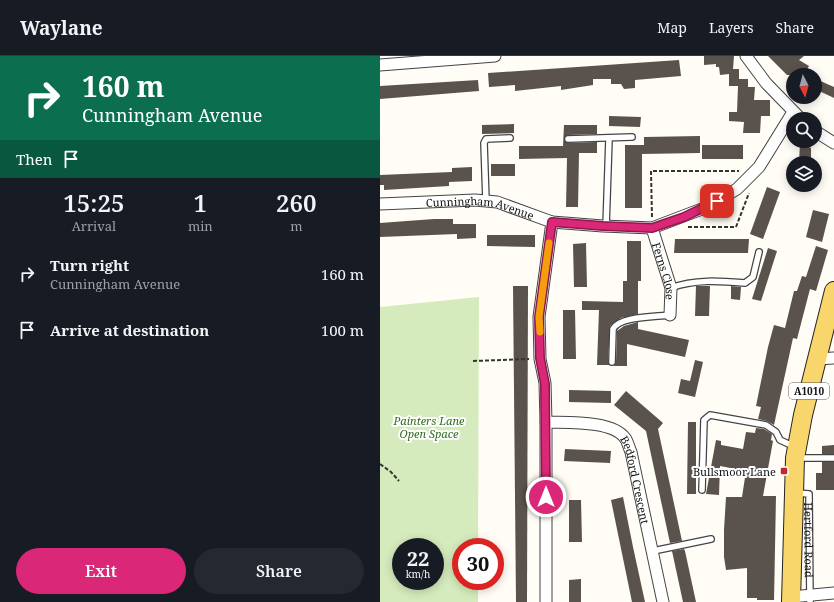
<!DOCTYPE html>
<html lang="en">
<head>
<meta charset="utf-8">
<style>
  body { margin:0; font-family:"Noto Serif",serif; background:#242831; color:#f1f3f6; height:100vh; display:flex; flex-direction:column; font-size:15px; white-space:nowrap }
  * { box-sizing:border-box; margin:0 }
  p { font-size:13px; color:#9ea1a6 }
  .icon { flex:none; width:22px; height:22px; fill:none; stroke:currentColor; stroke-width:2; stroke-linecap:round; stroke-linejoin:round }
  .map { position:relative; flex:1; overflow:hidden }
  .panel { display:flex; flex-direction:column; background:#171b24; width:380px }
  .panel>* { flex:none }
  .banner { background:#0b6e4f; color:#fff; overflow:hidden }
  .needle { width:26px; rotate:174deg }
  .fabs { position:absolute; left:406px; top:12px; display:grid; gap:8px }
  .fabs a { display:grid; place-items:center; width:36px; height:36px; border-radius:50%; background:#171b24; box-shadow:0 2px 10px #0003; font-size:20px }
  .speed { position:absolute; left:12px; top:482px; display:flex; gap:8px; font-size:20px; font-weight:700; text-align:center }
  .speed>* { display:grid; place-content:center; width:52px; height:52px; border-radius:50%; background:#171b24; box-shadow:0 2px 10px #0003; line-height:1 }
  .speed small { font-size:10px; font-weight:400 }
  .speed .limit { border:6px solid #d22; background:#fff; color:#111 }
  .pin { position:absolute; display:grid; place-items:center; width:34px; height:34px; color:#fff; margin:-17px; border-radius:8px; box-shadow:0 2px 6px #0006 }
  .me { position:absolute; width:44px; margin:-22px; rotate:0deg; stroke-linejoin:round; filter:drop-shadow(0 0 3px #0008) }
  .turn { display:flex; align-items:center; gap:14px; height:84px; padding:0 16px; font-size:18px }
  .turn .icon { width:52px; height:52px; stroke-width:2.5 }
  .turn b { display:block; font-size:28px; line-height:34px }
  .then { display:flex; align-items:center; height:38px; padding:0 16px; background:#0003; gap:8px; font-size:15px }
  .eta { display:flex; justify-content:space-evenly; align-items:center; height:68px; text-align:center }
  .eta b { font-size:24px; font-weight:600; line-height:28px }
  .action { display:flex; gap:8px; margin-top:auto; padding:8px 16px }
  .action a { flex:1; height:46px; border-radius:24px; background:#db2777; color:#fff; font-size:16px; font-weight:600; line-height:46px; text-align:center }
  .action a+a { background:#242831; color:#f1f3f6 }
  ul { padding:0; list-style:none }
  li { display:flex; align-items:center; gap:12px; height:56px; padding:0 16px }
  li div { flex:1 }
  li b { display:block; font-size:15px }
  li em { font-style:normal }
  header { display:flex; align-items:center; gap:24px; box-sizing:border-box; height:56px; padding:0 20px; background:#171b24; border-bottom:1px solid #363941 }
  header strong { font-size:19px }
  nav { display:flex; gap:22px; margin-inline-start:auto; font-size:14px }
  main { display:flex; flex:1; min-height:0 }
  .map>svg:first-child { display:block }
  .green { fill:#d5ebbd; fill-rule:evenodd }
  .building { fill:#5a524d }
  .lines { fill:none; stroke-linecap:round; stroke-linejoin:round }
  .service-casing { stroke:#444; stroke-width:8 }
  .minor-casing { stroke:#444; stroke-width:13 }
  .primary-casing { stroke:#222; stroke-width:20 }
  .path { stroke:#333; stroke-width:2; stroke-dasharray:4 2; stroke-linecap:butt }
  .service { stroke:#fff; stroke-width:5.5 }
  .minor { stroke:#fff; stroke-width:11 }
  .primary { stroke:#f9d66b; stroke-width:18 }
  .route-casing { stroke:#8e194d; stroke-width:10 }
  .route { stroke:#db2777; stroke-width:7 }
  .slow { stroke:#f59e0b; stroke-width:7 }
  .poi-dot { fill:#c4262e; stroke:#fff; stroke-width:1.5 }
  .labels { text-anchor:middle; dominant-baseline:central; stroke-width:4; stroke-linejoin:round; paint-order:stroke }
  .shield { fill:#fff; stroke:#585858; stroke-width:1 }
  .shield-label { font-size:10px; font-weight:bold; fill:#111 }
  .street-label { font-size:11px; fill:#111; stroke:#fff }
  .park-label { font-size:11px; font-style:italic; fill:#2f6b1f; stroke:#fff }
  .poi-label { font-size:11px; fill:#111; stroke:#fff; text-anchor:end }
</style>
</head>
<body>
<header>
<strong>Waylane</strong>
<nav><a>Map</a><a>Layers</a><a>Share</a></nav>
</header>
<main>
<section class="panel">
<div class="banner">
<div class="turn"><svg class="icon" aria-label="right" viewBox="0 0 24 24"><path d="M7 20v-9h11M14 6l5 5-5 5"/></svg><div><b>160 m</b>Cunningham Avenue</div></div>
<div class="then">Then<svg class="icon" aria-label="arrive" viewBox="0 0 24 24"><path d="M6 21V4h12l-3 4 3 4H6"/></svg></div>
</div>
<div class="eta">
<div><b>15:25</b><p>Arrival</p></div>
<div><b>1</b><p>min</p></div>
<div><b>260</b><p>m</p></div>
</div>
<ul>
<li><svg class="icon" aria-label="right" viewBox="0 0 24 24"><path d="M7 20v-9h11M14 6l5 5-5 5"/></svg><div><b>Turn right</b><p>Cunningham Avenue</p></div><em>160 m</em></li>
<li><svg class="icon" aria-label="arrive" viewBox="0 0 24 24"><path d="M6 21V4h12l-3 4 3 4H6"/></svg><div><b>Arrive at destination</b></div><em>100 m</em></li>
</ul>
<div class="action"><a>Exit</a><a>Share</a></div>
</section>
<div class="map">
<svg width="454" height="546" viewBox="0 0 454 546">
  <rect width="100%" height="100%" fill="#fffdf5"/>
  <path class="green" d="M99,241L98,491H81V525H98V546H0V251ZM21,491H55V525H21Z"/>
  <g class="building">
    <path d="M324,0H354L353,13H359V23H368V31H375L374,44H390V60H381L380,77H363L364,66L349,65V56H357L358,30H349V18L340,19L339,11H336V8L324,9Z"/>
    <path d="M388,0H424L419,4L429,10L424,19H407Z"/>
    <path d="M299,4L301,20L255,24V32L244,33L241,28H231V23H213V29L181,34V30L135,35V29L109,31L108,17Z"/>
    <path d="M98,24L99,35L0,43V30Z"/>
    <path d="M438,24L454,31V42L435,33Z"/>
    <path d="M229,60L261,61L260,71L229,70Z"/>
    <path d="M134,68V77L102,78V69Z"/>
    <path d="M184,69H217V78L188,79L184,83L188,87L217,86V97H199L198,151H186L187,102L139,103V90H183Z"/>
    <path d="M320,80V97L262,98V152H245V89H264V81Z"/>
    <path d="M420,86L431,92V107H419Z"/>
    <rect x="322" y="89" width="41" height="14"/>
    <rect x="111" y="108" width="24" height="12"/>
    <path d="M92,111V125L69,126V130L4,134V129H0V119L72,116V112Z"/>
    <path d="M387,131L400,136L383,183L370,178Z"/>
    <path d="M433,154L449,158L442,186L426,181Z"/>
    <path d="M54,163H73V168H96V182L77,183V178L0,181V167Z"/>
    <path d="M107,179H155V191L107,190Z"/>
    <path d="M295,183H369L368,197H294Z"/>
    <path d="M247,185H261V225H258V258L241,262L230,270L228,306L230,309H217L219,254H202V245L243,246V225H247Z"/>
    <path d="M206,187L207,231H194L193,188Z"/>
    <path d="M436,190L448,194L436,235L430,233L417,283L413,282L394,369L387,365L378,363L381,351L376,350L388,291L394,269L405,272L414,235H417L422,220L426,221Z"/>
    <path d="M388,192L397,195L381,245L372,243Z"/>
    <path d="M133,230H148L147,546H136Z"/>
    <path d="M316,230H330L329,260H315Z"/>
    <path d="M351,230L361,231L360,244L351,243Z"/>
    <path d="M183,254H195L196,303H183Z"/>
    <path d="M258,266V273L309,284L305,301L247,288V310H234L236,306L237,275L244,270Z"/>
    <path d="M315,304L323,306L315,341L298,337L301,323L310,325Z"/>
    <path d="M189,334L231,335V347L189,346Z"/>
    <path d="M246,335L283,367L278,373L302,485L290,487L266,375L234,349Z"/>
    <path d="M308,366H316V438H307Z"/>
    <path d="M376,372L384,373L392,378L391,384L393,385L383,440H396L394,544H377V542H367V512L346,514L344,501V474L346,441H362L366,415L340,410L339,439L326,438L336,384L341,385V389L363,393L366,376L375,377Z"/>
    <path d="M454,389V398H442V390Z"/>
    <path d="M185,393L231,395L230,407L184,405Z"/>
    <path d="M442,406H454V434H436V417H442Z"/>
    <path d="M243,441L253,491L265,546H252L231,444Z"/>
    <path d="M189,444H201L202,486H189Z"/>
    <path d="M304,493L305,495L316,546H303L292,495Z"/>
    <path d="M201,523V546H189V524Z"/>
  </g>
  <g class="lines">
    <defs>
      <g id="service">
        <path d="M188,83L252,81"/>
        <path d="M106,145L104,87L106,83L130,82"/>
        <path d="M226,171L229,83"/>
        <path d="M291,232C314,223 340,225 365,227L373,221L379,196"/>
        <path d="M232,306L233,273C240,260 276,261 290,259"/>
        <path d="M418,402H454"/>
        <path d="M322,434L324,364L330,359L386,369L396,376L400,384L415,391"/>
        <path id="s1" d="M417,437L429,438L430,546"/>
        <path d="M273,495L331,483"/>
      </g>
      <g id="minor">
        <path d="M366,0L386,27L421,63"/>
        <path d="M0,9L115,0"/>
        <path d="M435,75L454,87"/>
        <path id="s2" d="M0,148L95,144L117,146L172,166L223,170L272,172L327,151L357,133L379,111L413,56"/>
        <path id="s3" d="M272,172L291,232L290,259"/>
        <path d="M436,303L454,302"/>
        <path id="s4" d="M166,366C186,367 232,364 245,382C248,386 249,392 251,396L283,546"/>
        <path d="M411,541L454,537"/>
        <path d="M166,546V366L165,327L160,303L159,261L172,166"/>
      </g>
      <path id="primary" d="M411,546L415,402L423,359L454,235"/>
    </defs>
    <use href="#service" class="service-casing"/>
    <use href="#minor" class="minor-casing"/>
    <use href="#primary" class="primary-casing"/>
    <g class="path">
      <path d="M272,161L271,115H359"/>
      <path d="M308,171H356L369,137"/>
      <path d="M93,305L149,303"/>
      <path d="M0,408L11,416L19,425"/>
    </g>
    <use href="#service" class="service"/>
    <use href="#minor" class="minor"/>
    <use href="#primary" class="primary"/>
  </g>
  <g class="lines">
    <defs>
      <path id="route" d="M166,441L165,328L160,302L159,261L172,166L223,170L272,172L304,161L337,145"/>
    </defs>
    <use href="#route" class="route-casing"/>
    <use href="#route" class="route"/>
    <path class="slow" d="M160,276L159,261L169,187"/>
  </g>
  <rect class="poi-dot" x="400" y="411" width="8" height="8" rx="2"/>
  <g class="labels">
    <rect class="shield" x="409" y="327" width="40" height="16" rx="3"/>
    <g class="shield-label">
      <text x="429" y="335">A1010</text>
    </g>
    <g class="street-label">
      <text stroke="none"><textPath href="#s2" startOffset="101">Cunningham Avenue</textPath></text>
      <text stroke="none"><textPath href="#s3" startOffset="45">Ferns Close</textPath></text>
      <text stroke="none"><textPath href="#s4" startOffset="126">Bedford Crescent</textPath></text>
      <text stroke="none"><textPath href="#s1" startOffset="58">Hertford Road</textPath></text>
    </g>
    <g class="park-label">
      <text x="49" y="364">Painters Lane<tspan x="49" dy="13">Open Space</tspan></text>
    </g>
    <g class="poi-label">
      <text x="396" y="415">Bullsmoor Lane</text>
    </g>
  </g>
</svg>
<div class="fabs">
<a><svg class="needle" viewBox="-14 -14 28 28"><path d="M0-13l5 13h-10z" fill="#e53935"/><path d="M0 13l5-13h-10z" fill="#9ea1a6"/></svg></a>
<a><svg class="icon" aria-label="search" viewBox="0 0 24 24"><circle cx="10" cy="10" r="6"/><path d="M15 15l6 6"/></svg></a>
<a><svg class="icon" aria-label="layers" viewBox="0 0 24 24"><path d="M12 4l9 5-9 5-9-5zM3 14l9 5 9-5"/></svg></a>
</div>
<div class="speed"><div>22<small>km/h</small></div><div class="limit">30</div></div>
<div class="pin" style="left:337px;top:145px;background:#d93025"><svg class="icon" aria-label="arrive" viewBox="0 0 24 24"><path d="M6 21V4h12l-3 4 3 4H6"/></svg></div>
<svg class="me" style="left:166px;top:441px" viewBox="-20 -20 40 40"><circle r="17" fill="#db2777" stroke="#fff" stroke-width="3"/><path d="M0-11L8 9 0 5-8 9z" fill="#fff"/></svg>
</div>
</main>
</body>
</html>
